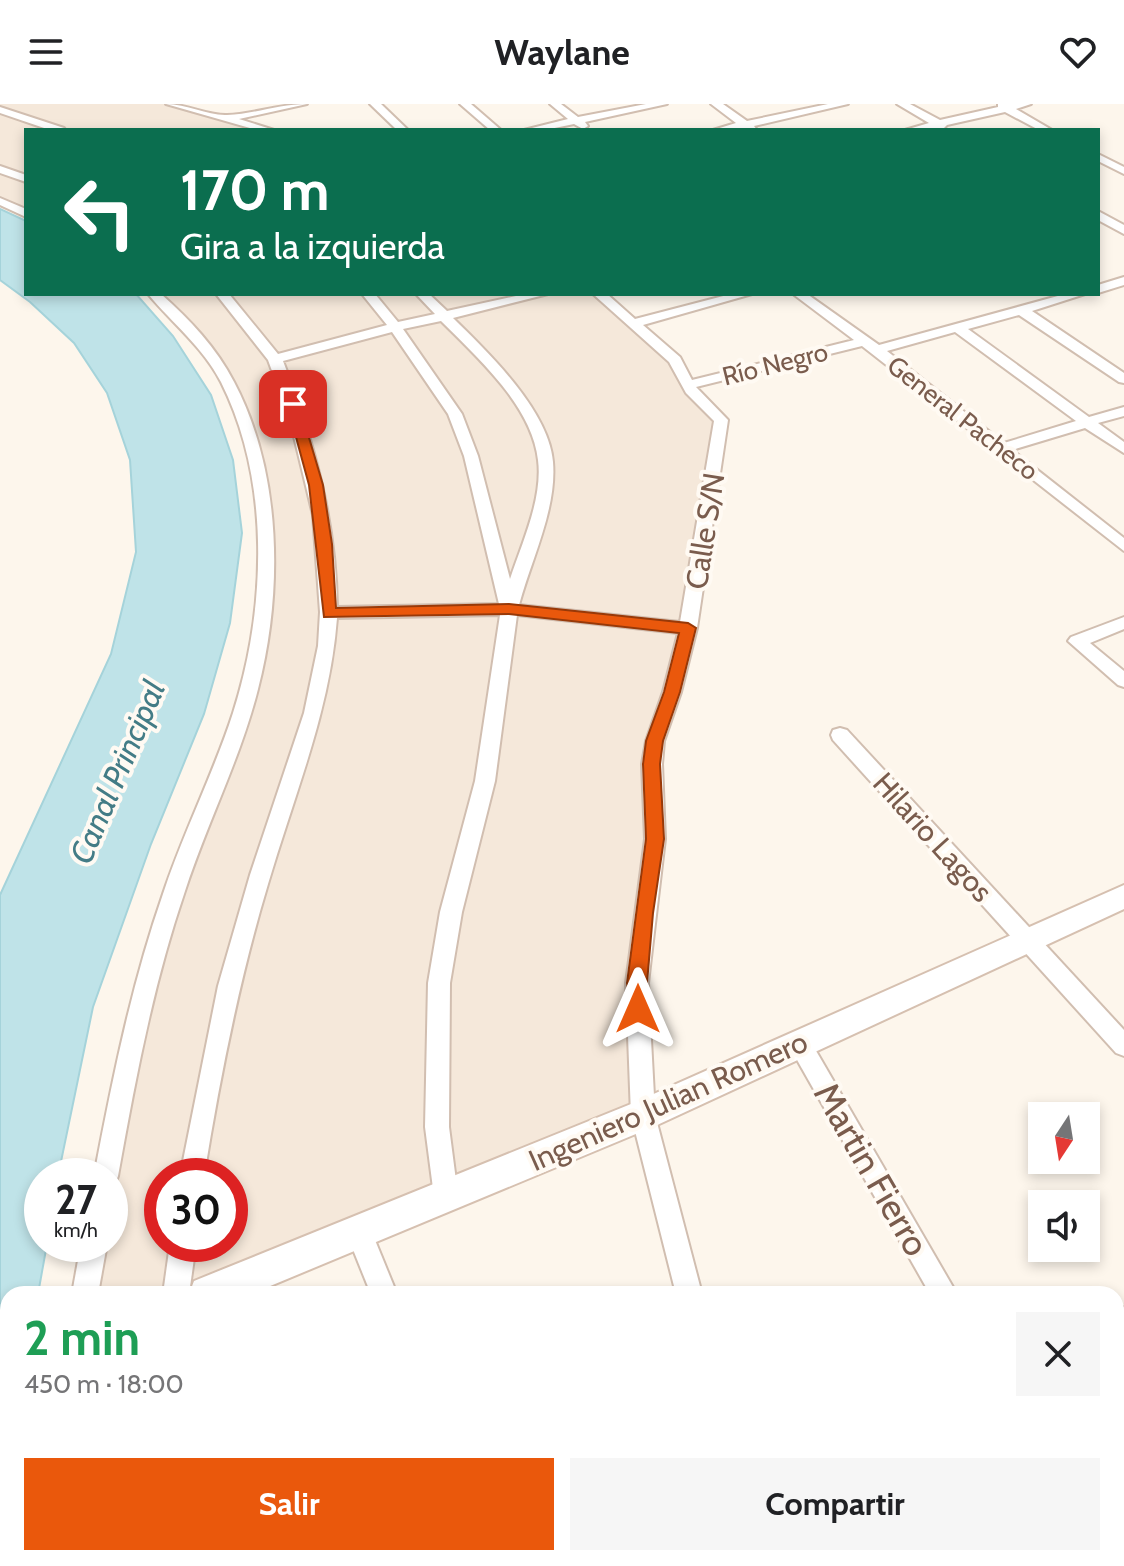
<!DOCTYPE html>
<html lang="es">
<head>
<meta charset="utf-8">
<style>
  body { margin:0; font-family:Cabin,sans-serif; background:#f6f6f6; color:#202124; height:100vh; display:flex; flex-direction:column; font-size:30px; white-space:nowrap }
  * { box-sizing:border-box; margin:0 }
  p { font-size:26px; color:#757577 }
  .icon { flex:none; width:44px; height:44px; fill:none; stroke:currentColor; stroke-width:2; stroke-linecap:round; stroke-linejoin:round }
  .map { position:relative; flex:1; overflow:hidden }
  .details { position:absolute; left:0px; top:1182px; width:1124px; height:280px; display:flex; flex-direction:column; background:#fff; border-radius:24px 24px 0 0; box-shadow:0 4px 12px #0003 }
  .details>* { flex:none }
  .banner { position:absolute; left:24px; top:24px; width:1076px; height:168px; border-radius:0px; box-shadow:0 4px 12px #0003; background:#0b6e4f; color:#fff; overflow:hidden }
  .needle { width:52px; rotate:192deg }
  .tools { position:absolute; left:1028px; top:998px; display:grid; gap:16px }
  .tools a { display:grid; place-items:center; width:72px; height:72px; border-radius:0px; background:#fff; box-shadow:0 4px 12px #0003; font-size:40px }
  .speed { position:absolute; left:24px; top:1054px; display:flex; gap:16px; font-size:40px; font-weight:700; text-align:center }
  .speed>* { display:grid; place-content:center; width:104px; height:104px; border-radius:50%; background:#fff; box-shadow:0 4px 12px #0003; line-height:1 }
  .speed small { font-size:20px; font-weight:400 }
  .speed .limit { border:12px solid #d22; background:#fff; color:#111 }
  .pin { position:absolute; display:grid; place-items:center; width:68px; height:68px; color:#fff; margin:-34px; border-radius:16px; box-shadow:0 4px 12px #0006 }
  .me { position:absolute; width:88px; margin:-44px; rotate:0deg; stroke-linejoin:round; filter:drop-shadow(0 0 6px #0008) }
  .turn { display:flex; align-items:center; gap:28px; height:168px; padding:0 24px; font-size:36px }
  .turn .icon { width:104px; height:104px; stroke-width:2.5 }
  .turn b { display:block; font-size:56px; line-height:68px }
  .round { display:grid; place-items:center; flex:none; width:84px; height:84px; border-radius:0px; background:#f6f6f6 }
  .summary { display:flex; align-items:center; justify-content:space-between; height:136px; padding:0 24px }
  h1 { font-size:48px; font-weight:800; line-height:60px; color:#1e9e55 }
  .action { display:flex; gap:16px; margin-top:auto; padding:16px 24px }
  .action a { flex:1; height:92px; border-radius:0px; background:#ea580c; color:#fff; font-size:32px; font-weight:800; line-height:92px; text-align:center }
  .action a+a { background:#f6f6f6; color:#202124 }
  header { display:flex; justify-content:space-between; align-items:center; height:104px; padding:0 24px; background:#fff; font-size:36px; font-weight:800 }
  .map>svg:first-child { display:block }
  .residential { fill:#f5e8da; fill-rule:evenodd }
  .water { fill:#bfe3e8; stroke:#a5d3da; stroke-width:2 }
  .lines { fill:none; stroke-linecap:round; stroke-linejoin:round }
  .street-casing { stroke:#d1beb0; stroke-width:4 }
  .secondary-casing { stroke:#d6c0b0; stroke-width:4 }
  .street { fill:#fff; fill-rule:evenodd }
  .secondary { fill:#fff; fill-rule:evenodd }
  .route { fill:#ea580c; stroke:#983908; stroke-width:2 }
  .labels { text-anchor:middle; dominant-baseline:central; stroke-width:8; stroke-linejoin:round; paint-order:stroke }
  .far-street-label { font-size:26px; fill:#7a5c4d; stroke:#fffaf3 }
  .street-label { font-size:30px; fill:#7a5c4d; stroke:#fffaf3 }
  .water-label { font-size:32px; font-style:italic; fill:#437c86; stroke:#fffaf3 }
  .near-street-label { font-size:36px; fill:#7a5c4d; stroke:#fffaf3 }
</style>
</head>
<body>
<header><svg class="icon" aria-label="menu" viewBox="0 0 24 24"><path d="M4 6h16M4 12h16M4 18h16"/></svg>Waylane<svg class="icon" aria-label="heart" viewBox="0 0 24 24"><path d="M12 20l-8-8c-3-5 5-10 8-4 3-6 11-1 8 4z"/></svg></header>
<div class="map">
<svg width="1124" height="1462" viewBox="0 0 1124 1462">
  <rect width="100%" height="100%" fill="#fdf6ec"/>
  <g class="residential">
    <path d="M0,0H171L269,26H26V109L0,97Z"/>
    <path d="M154,190H599L685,269L718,310L703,442L655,637L644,809L643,1011L207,1190H85L94,1140H110V1072L126,967L259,539V366L237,299L204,240ZM162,1072H230V1140H162Z"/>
  </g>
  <path class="water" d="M0,105L26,117V190H136L173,232L211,291L233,356L242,429L230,519L204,610L151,740L93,903L58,1072H42V1140H47L38,1190H8V1454H14V1462H0V791L111,550L136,448L130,356L107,289L74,239L30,198L0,176Z"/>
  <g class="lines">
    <defs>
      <g id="street">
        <path d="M166,0C187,0 209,12 227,11C254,10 280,0 307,0L239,15L274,26H257Z"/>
        <path d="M370,0H381L408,26H397Z"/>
        <path d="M460,0H471L501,26H490Z"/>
        <path d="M550,0H561L578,13L646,0H667L585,18L588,22L583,25L574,20L545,26H524L568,15Z"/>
        <path d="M711,0H723L747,17L828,0H848L754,22L757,26H713L736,19Z"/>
        <path d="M897,0H910L940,16L998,3V0H1031L1016,5L1052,26H1039L1005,8L947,21L943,25L905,26L929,19Z"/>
        <path d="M0,3L64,24L65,26H50L0,9Z"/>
        <path d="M1098,50L1124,63V70L1098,57Z"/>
        <path d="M0,62L26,71V78L0,69Z"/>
        <path d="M0,94L26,105V113L0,101Z"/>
        <path d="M1098,107L1124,121V130L1098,116Z"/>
        <path d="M1124,173V181L1098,189V181Z"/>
        <path d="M148,190H161C190,216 216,243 234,278C282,369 283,488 258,585C240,656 206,721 184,790C153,881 135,977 118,1072L115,1080L110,1082V1072H94C112,977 131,882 163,790C183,729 213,671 233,609C266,506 271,377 221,278C202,242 173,220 148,190Z"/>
        <path d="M216,190H229L278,250L387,221L362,190H375L398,218L435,210L416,190H429L447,207L525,190H548L453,214C488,248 549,307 553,358C557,405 531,456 519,501L680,518L714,317L686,289L669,258L593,190H607L635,215L731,190H752L643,221L680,253L692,276L854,236L793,190H807L879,241L1065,190H1085L1032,207L1124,269V279L1119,278L1019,211L968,225L1089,313L1124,303V312L1098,319L1124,338V349L1085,324L1012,346L1124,434V447L862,242L696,283L728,316L697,524L681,588L664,637L662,660L665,735L648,879L655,1011L702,1190H676L631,1011L626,879L645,735L642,660L646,637L663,588L678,529L517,511L495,677L462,808L450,879L449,1023L458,1092L455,1100L446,1104L437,1100L434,1092L425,1023L428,879L440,808L475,677L500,511L337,514C330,608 294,691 268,780C239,876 220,973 204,1072H180L218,882L250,771L304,609L318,542L320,508L313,411L290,316L268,256ZM441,217C477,253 532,302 538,356C543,394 522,439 510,475L478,352L462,310L403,225ZM392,228L448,310L464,352L499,500L337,503C336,417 314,337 283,257ZM955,228L1076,317L1004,339L887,247Z"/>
        <path d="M1124,513V525L1090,539L1124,567V583L1118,581L1068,537L1071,533Z"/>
        <path d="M840,624L847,626L1124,926V952L1116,949L833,636L831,631L833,626Z"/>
        <path d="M800,930L808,933L957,1190H930L792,947L789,940L792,933Z"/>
        <path d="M359,1116L368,1119L397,1190H371L346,1128L350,1119Z"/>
        <path d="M81,1140H107L98,1190H72Z"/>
        <path d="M170,1140H196L189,1190H163Z"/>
        <path d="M1124,1203V1231L1116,1234V1206Z"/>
        <rect x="165" y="1454" width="30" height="8"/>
        <path d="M472,1454H502L505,1462H475Z"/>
        <path d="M679,1454H720L717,1462H676Z"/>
        <path d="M742,1454H772L774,1462H744Z"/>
        <path d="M1081,1454H1113L1116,1462H1084Z"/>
      </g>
      <g id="secondary">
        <path d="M1124,781V805L655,1022L251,1190H189L194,1177L631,1000Z"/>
        <rect x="30" y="1454" width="42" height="8"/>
      </g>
    </defs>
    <use href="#street" class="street-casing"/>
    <use href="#secondary" class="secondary-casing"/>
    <use href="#street" class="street"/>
    <use href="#secondary" class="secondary"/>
  </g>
  <path class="route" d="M293,296L299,300L323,381L332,440L336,504L509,500L688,519L696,524L680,588L663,637L660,660L664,735L653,809L647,879L648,905L645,911L638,914L631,911L627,879L646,735L643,660L646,637L664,588L679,529L509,510L324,513L309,381L287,300Z"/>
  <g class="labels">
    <g class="far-street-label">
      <text transform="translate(775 260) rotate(-14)">Río Negro</text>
      <text transform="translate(963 314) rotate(38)">General Pacheco</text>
    </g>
    <g class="street-label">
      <text transform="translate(705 427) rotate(-81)">Calle S/N</text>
      <text transform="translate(933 733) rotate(48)">Hilario Lagos</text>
      <text transform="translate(668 997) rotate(-24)">Ingeniero Julian Romero</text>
    </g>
    <g class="water-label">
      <text transform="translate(117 668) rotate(-67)">Canal Principal</text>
    </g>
    <g class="near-street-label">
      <text transform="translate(872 1065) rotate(60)">Martin Fierro</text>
    </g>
  </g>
</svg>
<div class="tools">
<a><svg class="needle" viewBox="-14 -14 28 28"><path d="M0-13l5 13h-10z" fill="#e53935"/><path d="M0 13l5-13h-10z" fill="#757577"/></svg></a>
<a><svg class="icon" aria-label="sound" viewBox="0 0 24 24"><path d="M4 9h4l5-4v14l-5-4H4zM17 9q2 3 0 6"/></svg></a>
</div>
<div class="speed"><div>27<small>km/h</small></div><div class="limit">30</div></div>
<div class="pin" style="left:293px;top:300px;background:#d93025"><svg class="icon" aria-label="arrive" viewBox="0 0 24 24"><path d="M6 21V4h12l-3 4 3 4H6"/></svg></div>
<svg class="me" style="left:638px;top:905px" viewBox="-20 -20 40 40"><path d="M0-17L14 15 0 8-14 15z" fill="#ea580c" stroke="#fff" stroke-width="4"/></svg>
<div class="banner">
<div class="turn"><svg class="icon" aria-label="left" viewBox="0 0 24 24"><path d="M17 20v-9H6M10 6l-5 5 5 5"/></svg><div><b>170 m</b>Gira a la izquierda</div></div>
</div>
<section class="details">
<div class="summary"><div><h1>2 min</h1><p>450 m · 18:00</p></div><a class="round"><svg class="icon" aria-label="close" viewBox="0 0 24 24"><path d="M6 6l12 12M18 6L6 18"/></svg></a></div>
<div class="action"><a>Salir</a><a>Compartir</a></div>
</section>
</div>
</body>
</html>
